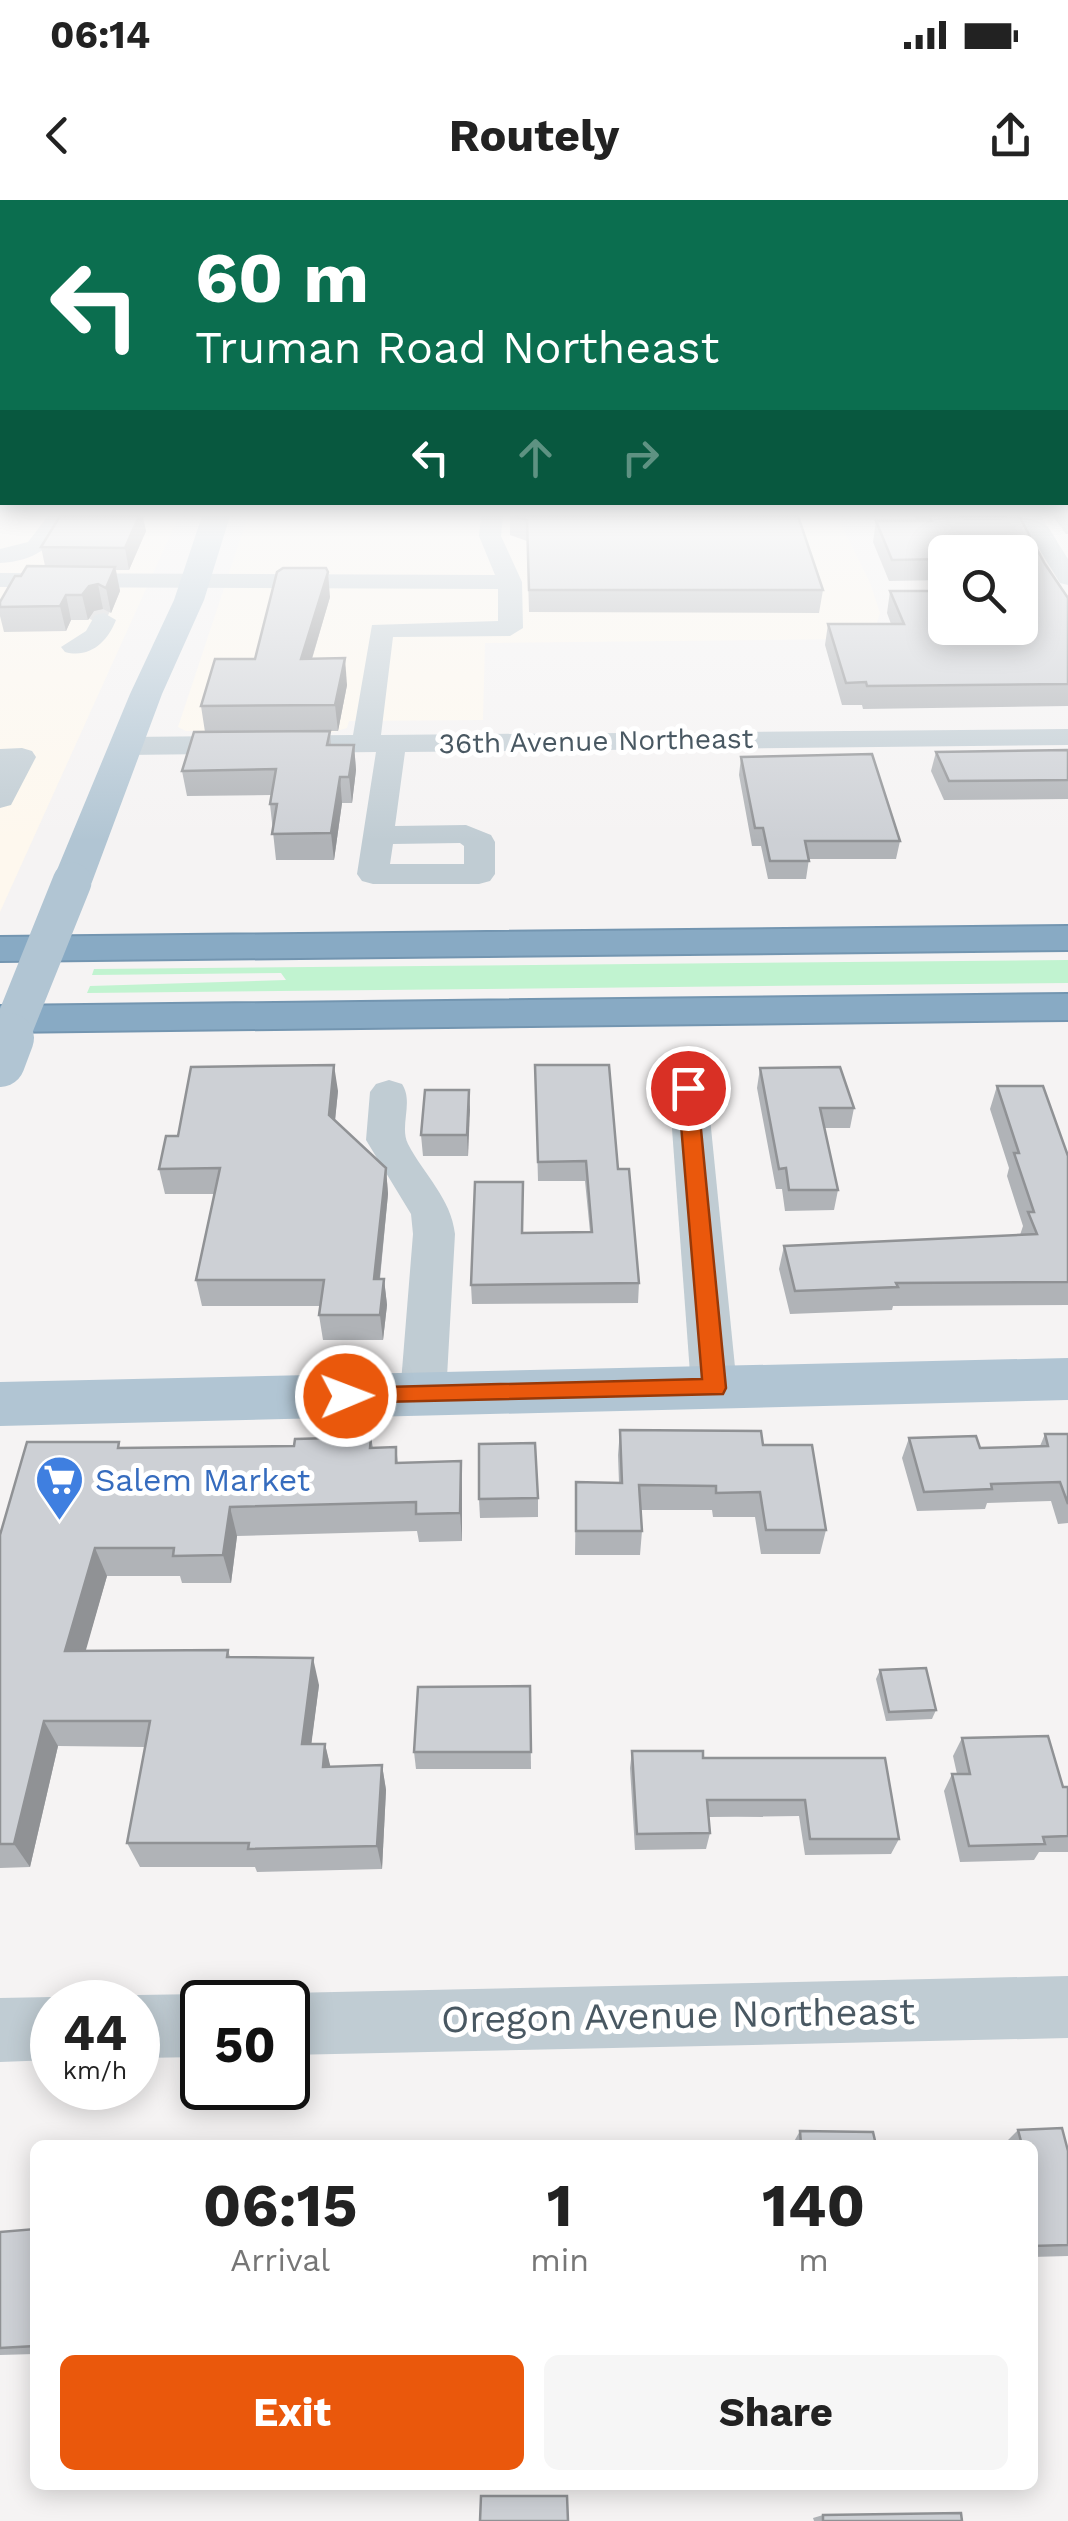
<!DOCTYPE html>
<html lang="en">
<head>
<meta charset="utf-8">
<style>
  body { margin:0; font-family:"Work Sans",sans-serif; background:#f6f6f6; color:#222; height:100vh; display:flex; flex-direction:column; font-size:38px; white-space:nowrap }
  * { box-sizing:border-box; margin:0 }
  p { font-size:32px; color:#767676 }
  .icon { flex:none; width:55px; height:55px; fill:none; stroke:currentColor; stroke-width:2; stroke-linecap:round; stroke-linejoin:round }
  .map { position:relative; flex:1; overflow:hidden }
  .drawer { position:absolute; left:30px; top:1940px; width:1008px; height:350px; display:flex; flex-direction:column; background:#fff; border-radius:15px; box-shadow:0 5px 25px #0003 }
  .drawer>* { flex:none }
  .banner { position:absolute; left:0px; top:0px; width:1070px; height:305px; box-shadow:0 5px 25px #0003; background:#0b6e4f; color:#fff; overflow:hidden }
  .tools { position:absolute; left:928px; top:335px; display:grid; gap:20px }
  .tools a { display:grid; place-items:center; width:110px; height:110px; border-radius:15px; background:#fff; box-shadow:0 5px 25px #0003; font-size:50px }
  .speed { position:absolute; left:30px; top:1780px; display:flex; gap:20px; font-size:50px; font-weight:700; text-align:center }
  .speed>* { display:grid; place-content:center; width:130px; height:130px; border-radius:50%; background:#fff; box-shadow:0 5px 25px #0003; line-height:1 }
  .speed small { font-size:25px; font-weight:400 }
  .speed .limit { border:5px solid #111; border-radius:15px; background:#fff; color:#111 }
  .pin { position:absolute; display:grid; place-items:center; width:85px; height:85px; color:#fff; margin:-42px; border:5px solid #fff; border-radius:50%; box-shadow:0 2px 10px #0007 }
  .me { position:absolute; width:110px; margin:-55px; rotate:89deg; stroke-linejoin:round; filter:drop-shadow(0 0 8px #0008) }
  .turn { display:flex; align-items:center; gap:35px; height:210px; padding:0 30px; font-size:45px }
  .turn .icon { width:130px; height:130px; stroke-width:2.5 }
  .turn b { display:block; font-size:70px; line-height:85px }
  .lanes { display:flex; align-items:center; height:95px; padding:0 30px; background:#0003; justify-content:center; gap:50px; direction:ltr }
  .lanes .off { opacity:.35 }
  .eta { display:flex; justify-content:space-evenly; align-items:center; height:170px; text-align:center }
  .eta b { font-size:60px; font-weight:700; line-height:70px }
  .primary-button { display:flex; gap:20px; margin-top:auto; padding:20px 30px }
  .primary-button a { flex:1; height:115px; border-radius:15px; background:#ea580c; color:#fff; font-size:40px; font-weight:700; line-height:115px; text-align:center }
  .primary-button a+a { background:#f6f6f6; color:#222 }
  .status { display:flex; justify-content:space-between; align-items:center; height:70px; padding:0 50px; background:#fff; direction:ltr }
  .status svg { height:28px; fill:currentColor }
  header { display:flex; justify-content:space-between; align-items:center; height:130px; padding:0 30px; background:#fff; font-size:45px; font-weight:700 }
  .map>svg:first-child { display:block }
  .commercial { fill:#fef8ee }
  .green { fill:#c1f3d0 }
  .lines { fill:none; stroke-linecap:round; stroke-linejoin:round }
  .minor-tunnel { stroke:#cacccf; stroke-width:25; stroke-dasharray:25 12; stroke-linecap:butt }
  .highway-casing { stroke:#7395b0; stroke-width:4 }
  .minor { fill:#c0ccd3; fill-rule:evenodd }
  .major { fill:#b1c5d3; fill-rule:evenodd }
  .highway { fill:#88aac4; fill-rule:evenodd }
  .major-bridge-far1 { stroke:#b1c5d3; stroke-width:39 }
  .major-bridge { stroke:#b1c5d3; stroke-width:50 }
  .wall { fill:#b0b3b7 }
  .shaded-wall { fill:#909295 }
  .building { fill:#cdd0d5; stroke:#909295; stroke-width:2.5 }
  .route { fill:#ea580c; stroke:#983908; stroke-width:2.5 }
  .labels { text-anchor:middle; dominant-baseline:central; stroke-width:10; stroke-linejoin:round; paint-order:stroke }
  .far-street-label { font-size:28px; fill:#495862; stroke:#fff }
  .shop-label { font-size:32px; fill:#366cbe; stroke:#fff; text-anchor:start }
  .near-street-label { font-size:38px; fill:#495862; stroke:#fff }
</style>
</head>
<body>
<div class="status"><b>06:14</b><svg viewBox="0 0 49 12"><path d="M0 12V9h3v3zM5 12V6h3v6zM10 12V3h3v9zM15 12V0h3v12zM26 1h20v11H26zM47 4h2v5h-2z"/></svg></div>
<header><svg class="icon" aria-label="back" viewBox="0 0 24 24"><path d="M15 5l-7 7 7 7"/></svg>Routely<svg class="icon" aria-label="share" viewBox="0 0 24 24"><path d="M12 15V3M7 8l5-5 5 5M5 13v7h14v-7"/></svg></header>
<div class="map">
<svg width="1068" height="2321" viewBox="0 0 1068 2321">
  <rect width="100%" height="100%" fill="#f5f3f3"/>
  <g class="commercial">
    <path d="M0,316H179L0,712Z"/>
    <path d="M248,316H837L870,383L880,413L874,432L848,439L485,443L483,520L349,521L347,528L334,532L186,531L178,527Z"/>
  </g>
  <path class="green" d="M1068,760V783L87,793L90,786L286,780L281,773L92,775L94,769Z"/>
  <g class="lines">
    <path class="minor-tunnel" d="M92,420L101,401"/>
    <defs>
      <g id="highway">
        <path d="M1068,726V750L0,761V737Z"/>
        <path d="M1068,794V820L0,832V806Z"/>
      </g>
    </defs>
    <use href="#highway" class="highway-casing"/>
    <g class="minor">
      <path d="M48,316H70C54,347 35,361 0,363V349L28,342Z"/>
      <path d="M481,316H503L501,336L522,382L523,428L510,436L393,437L381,535L1068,529V545L405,552L395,626L466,625L491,635L495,642V674L490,681L479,684H373L362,681L357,674L376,552L125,555L115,552L111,546L115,540L125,537L353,535L372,425L498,421V389L0,387V373L495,375L479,336ZM460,643L464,646V664H390L393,644Z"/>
      <path d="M1019,316H1041L1068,359V385L1060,383Z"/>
      <path d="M104,413L116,420C108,441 90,459 65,452L61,447L86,431L95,415Z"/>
      <path d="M22,548L32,551L36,557L11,605L0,608V549Z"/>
      <path d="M688,876L701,880L707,888L737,1187L730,1199L714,1205L698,1199L691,1187L669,888L675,880Z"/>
      <path d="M389,880L402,884C414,902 399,926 408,944C424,975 451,998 455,1034L446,1195L439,1208L423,1213L407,1208L400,1195L413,1034L411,1014L366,940L370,892L376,884Z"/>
      <path d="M1068,1776V1838L288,1855V1802H265L288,1793Z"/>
      <path d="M202,1794L221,1802H202V1857L138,1858V1802H121L138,1795Z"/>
      <path d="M52,1797L64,1802H52V1860L0,1862V1798Z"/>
    </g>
    <g class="major">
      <path d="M202,316H230L204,400L162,494L92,682L86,690L72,694L58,690L52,682L130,494L174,400Z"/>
      <path d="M1068,1158V1200L0,1226V1182Z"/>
    </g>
    <use href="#highway" class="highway"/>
    <path class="major-bridge-far1" d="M8,841L72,682"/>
    <path class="major-bridge" d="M0,862L9,838"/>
  </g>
  <g class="wall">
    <path d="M60,316H145L143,318L146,331L129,370H116L120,391L111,413L103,409L94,411L88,420H71L66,431L4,432L0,416V402L21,376L45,366L41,347Z"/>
    <path d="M510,316H798L823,390L819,413L529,412L527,341L510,335Z"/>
    <path d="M914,316H1019L1045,364L1068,398V506L863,509L862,505H842L825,445L828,424H891L887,413L890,391L945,428H1020V352H945V380L889,381L873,342L876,321H917Z"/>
    <path d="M1053,316H1068V334H1066Z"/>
    <path d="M330,397L312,459L347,485L338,531H330L331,545H354L356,570L352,603H342L334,660H276L270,604L271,595L187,596L182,571L205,532L201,506Z"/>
    <path d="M1068,550V599L944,600L931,571L936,552Z"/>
    <path d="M741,557L900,641L896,659H809L806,679H768L761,646H752L739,575Z"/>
    <path d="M535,865L618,969L639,1083L638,1103L472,1104L471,1085L523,1033L590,1032L585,981H538Z"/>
    <path d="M760,868L854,908L850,928H824L838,990L834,1010L785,1011L782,989H776L757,888Z"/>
    <path d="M997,886L1068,956V1105L893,1106L892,1110L790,1114L779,1069L784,1046L1020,1035L1023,1026L1007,976L1009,968L990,909Z"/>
    <path d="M469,890L468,956H423L421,935Z"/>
    <path d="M338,891L335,920L386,968L388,994L380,1079H384L387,1105L383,1140H323L319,1115L320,1106H202L196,1080L214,994H165L159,969L178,936Z"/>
    <path d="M620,1230L763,1245L826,1330L820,1354H761L755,1317H713L712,1310H641L642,1331L640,1355H575L576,1282L619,1283L618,1255Z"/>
    <path d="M1045,1234H1068V1323L1058,1324L1051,1301L987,1303L985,1309L917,1311L902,1258L909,1238L980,1248L1040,1246Z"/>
    <path d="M371,1237L373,1248L396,1247L398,1263L461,1261L462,1290V1341L419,1342L417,1331L237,1336L231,1383H182L180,1376H107L85,1451L228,1450L230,1457L319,1485L311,1544H325L330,1567L382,1565L386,1590L382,1669L257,1672L255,1667H140L127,1643L145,1547L58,1546L30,1667L0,1668V1335L121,1248L294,1246Z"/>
    <path d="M538,1298V1317L480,1318L479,1299Z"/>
    <path d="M880,1470L936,1510L932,1519L886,1521L876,1479Z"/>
    <path d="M530,1486L531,1569H416L414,1552Z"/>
    <path d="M962,1538L1063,1587H1068V1652H1039L1034,1660L960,1662L944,1591L952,1574H957L953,1556Z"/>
    <path d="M632,1551L703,1558L899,1639L891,1654L805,1655L799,1616L709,1617L710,1633L706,1649L635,1650L630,1568Z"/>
    <path d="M1018,1930L1068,1951V2056L1032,2057V1945L1004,1944Z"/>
    <path d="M800,1931L876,1945H792Z"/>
    <path d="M35,2029V2154L0,2155V2032Z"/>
    <path d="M823,2315L962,2321H814L813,2318Z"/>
  </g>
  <g class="shaded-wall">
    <path d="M132,316H145L143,318L146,331L129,370L125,348Z"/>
    <path d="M115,367L120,391L111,413L106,388Z"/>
    <path d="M328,372L330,397L304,485L301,459Z"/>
    <path d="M98,384L103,409L94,411L88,420L82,395L89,386Z"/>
    <path d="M66,395L71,420L66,431L60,406Z"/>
    <path d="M345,458L347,485L338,531L335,505Z"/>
    <path d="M354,545L356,570L352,603L349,577Z"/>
    <path d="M340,577L342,603L334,660L331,633Z"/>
    <path d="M334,865L338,891L333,940L329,915Z"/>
    <path d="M469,890L470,910L468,956L467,935Z"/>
    <path d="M386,968L388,994L377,1105L374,1079Z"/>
    <path d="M384,1079L387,1105L383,1140L380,1115Z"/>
    <path d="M461,1261L462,1290V1341L460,1313Z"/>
    <path d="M230,1307L237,1336L231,1383L223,1355Z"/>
    <path d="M95,1348L107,1376L78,1478L65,1451Z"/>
    <path d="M313,1458L319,1485L308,1570L302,1544Z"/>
    <path d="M44,1521L58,1546L30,1667L14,1644Z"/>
    <path d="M325,1544L331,1569L323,1567Z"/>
    <path d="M382,1565L386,1590L382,1669L377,1646Z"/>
  </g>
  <g class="building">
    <path d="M60,316H139L125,348L41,347Z"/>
    <path d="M515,316H798L823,390H529L527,320Z"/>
    <path d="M929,316H1019L1045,364L1068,398V484L867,486L866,482L846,483L828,424H904L890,391H933L945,419V428H1020V352H945V359L892,360L876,321H932Z"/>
    <path d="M27,366L115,367L106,388L98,384L89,386L82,395H66L60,406L0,407V402L15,376H21Z"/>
    <path d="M283,368H326L328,372L301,459L345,458L335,505L201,506L215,459H255L277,372Z"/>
    <path d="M330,531L327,545H354L349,577H340L331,633L272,634L277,604H270L276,569L182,571L194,532Z"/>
    <path d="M1068,550V580L949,581L936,552Z"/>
    <path d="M872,554L900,641H805L809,661H770L763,628H755L741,557Z"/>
    <path d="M334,865L329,915L386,968L374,1079H384L380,1115H319L324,1080H196L220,968L159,969L166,936H178L191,867Z"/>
    <path d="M535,865H609L618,969H629L639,1083L471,1085L475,982H523L522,1033L592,1032L586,961L538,962Z"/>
    <path d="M840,867L854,908H820L838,990H789L786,968L779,969L760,868Z"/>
    <path d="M997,886H1043L1068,956V1082L896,1083L898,1087L795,1091L784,1046L1037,1034L1028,1012H1034L1014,953H1019Z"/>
    <path d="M425,890H469L467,935H421Z"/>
    <path d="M620,1230L761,1231L763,1245H812L826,1330H766L760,1292L716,1293V1286L639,1285L642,1331H576V1282L622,1283Z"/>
    <path d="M1045,1234H1068V1304L1060,1282L991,1284L992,1289L924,1292L909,1238L976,1236L980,1248L1048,1246Z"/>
    <path d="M371,1237L370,1248L396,1247V1263L461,1261L460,1313L416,1314V1302L230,1307L223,1355L173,1356L174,1348H95L65,1451L228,1450L227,1457L313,1458L302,1544H325L323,1567L382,1565L377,1646L248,1649L249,1643H127L150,1521H44L14,1644H0V1335L27,1242H119L118,1248L294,1246L295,1239Z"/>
    <path d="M535,1243L538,1298L479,1299V1244Z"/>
    <path d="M926,1468L936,1510L889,1512L880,1470Z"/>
    <path d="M530,1486L531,1552H414L418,1487Z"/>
    <path d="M1048,1536L1063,1587H1068V1636L1043,1637L1045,1644L969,1646L952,1574H970L962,1538Z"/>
    <path d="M632,1551H703V1558H885L899,1639H810L805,1600H707L710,1633L637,1634Z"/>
    <path d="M1062,1928L1068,1951V2045L1032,2046V1945H1022L1018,1930Z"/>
    <path d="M800,1931L873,1932L876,1945H801Z"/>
    <path d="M35,2029V2146L0,2148V2032Z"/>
    <path d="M481,2296H567L568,2321H480Z"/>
    <path d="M961,2313L962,2321H823V2315Z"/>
  </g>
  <linearGradient id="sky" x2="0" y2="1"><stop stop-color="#83c8ec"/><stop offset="0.49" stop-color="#fafafa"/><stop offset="1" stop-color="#fafafa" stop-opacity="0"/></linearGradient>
  <rect width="1068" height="641" fill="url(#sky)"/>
  <path class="route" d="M688,882L697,888L726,1188L723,1194L338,1203L334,1196L338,1190L346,1188L702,1179L678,888Z"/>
  <defs>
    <symbol id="supermarket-pin" viewBox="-11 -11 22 30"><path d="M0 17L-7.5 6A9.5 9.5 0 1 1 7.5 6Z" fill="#3f7fe0" stroke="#fff"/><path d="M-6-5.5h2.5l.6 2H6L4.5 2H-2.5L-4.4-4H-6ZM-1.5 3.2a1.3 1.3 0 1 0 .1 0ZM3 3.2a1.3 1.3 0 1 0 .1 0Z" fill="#fff"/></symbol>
  </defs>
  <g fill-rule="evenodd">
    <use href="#supermarket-pin" x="32" y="1252" width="55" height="75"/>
  </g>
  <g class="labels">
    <g class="far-street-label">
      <text transform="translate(596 541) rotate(-1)">36th Avenue Northeast</text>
    </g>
    <g class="shop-label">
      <text x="95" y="1280">Salem Market</text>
    </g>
    <g class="near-street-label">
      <text transform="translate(678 1815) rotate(-1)">Oregon Avenue Northeast</text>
    </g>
  </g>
</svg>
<div class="tools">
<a><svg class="icon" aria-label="search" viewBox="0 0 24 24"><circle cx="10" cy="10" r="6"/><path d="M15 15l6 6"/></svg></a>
</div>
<div class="speed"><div>44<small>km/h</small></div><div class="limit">50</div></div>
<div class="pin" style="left:688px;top:888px;background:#d93025"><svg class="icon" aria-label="arrive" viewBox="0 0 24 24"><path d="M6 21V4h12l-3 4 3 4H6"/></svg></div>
<svg class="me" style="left:346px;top:1196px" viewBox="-20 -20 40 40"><circle r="17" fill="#ea580c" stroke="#fff" stroke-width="3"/><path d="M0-11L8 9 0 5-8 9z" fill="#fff"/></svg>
<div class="banner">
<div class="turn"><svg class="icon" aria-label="left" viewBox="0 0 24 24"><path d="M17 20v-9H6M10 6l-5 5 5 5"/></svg><div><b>60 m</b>Truman Road Northeast</div></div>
<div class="lanes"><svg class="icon" aria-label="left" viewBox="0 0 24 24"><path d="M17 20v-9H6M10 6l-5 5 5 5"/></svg><svg class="icon off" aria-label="ahead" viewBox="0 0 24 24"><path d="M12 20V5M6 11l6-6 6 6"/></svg><svg class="icon off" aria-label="right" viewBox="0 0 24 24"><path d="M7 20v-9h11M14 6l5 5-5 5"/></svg></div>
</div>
<section class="drawer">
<div class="eta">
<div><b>06:15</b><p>Arrival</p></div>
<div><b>1</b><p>min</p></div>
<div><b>140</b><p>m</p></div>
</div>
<div class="primary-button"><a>Exit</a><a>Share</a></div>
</section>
</div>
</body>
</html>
